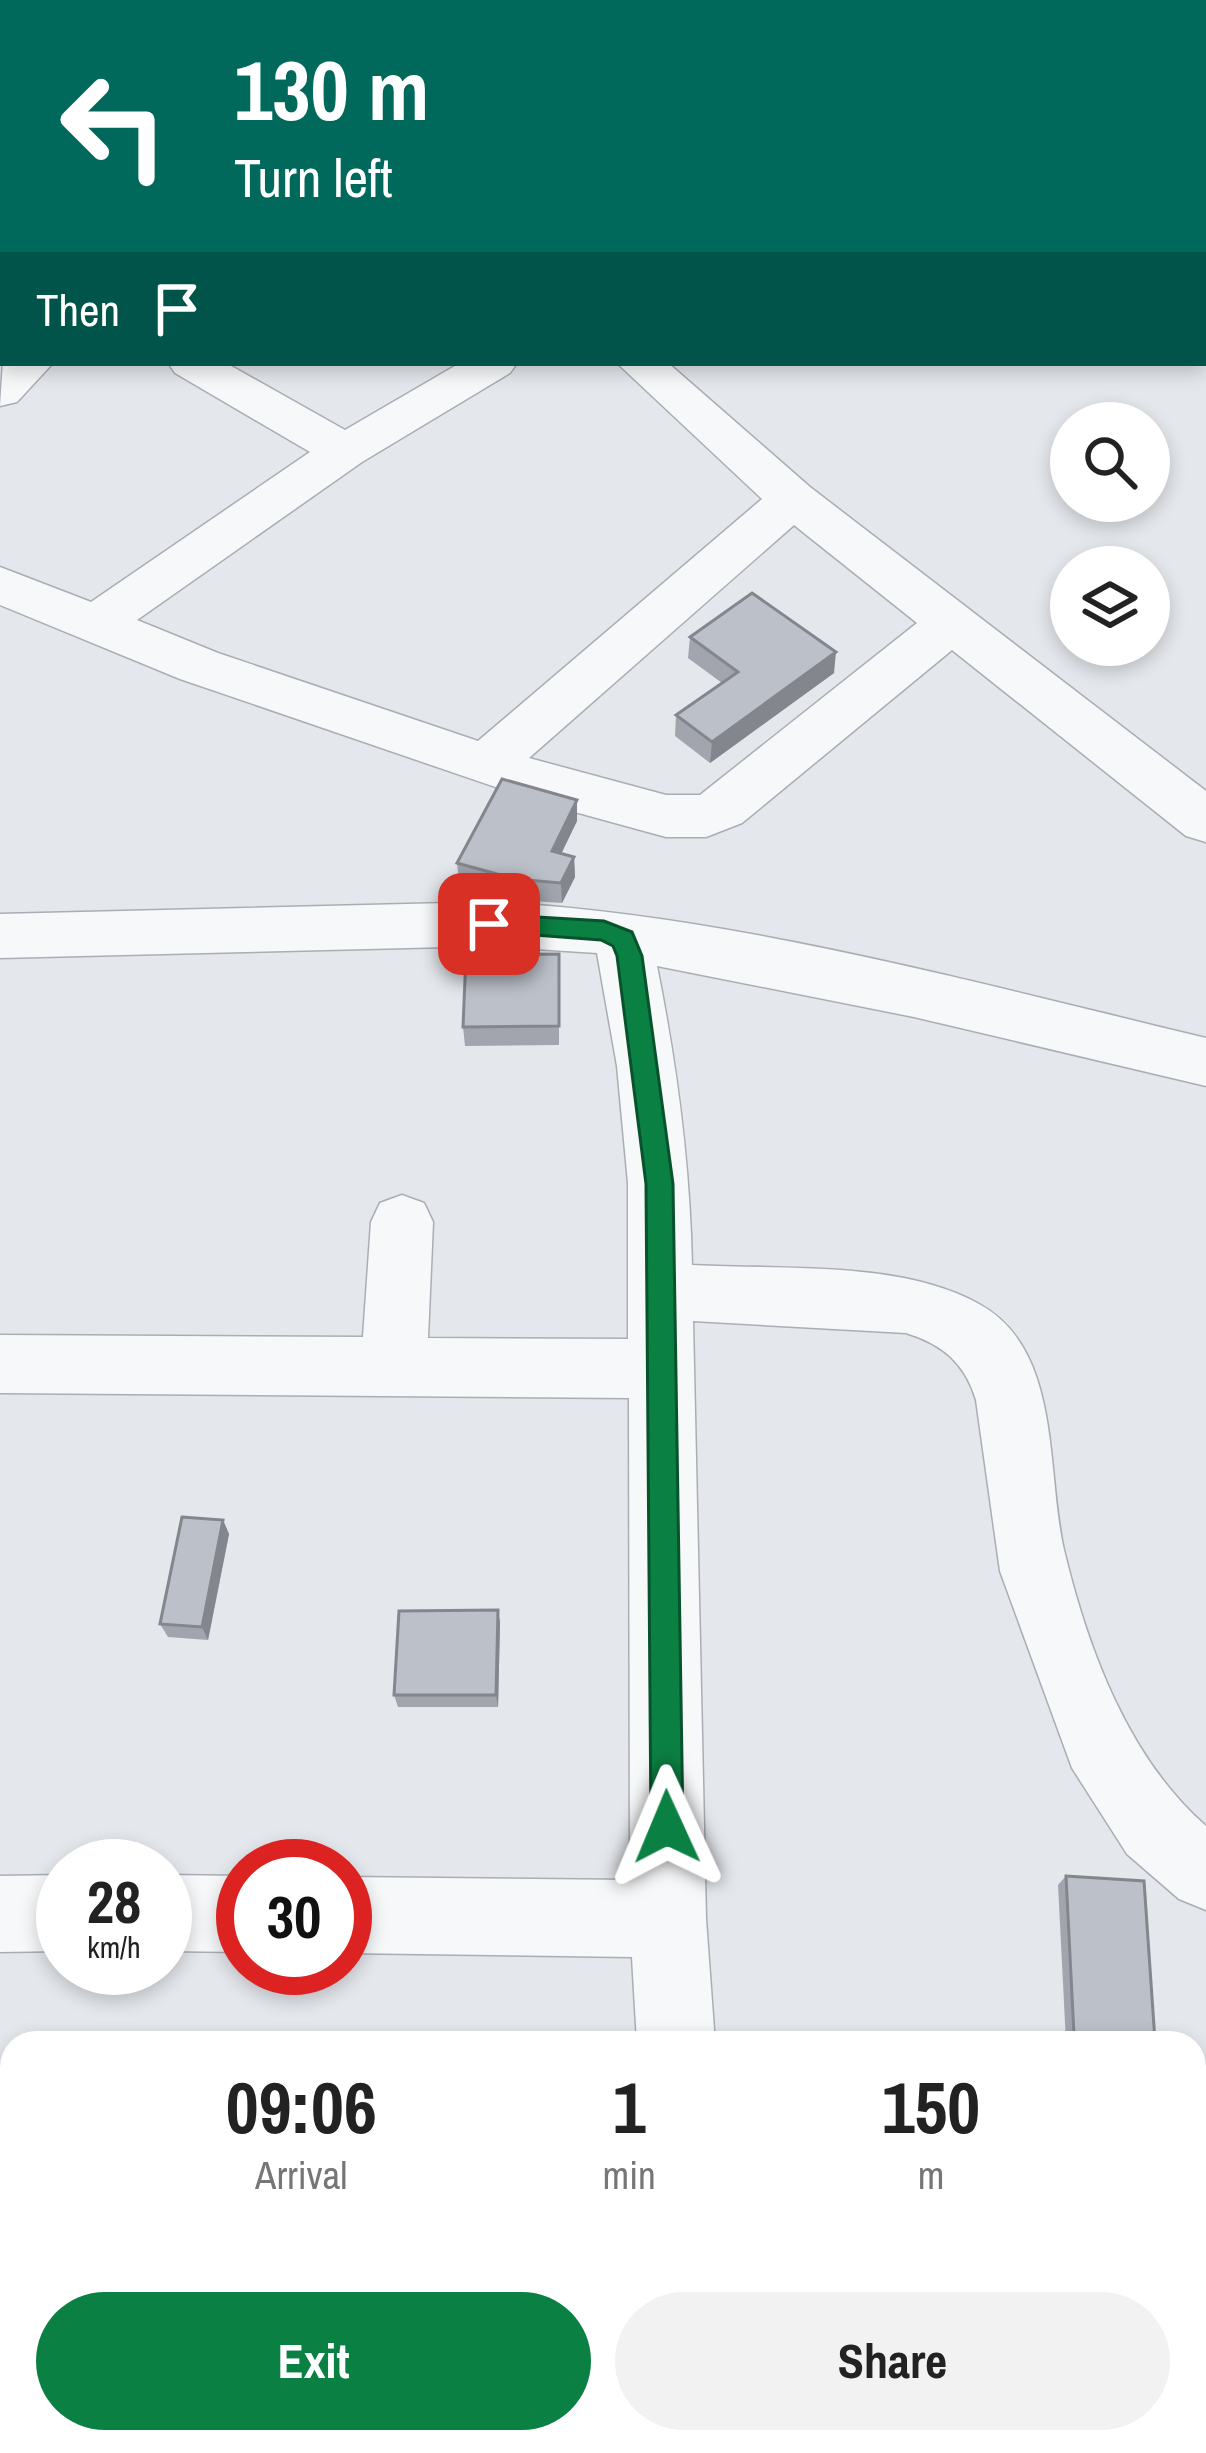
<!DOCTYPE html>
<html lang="en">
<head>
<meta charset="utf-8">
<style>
  body { margin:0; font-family:"Archivo Narrow",sans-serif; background:#f2f2f2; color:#222; height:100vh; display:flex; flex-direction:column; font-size:45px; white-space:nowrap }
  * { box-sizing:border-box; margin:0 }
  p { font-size:39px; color:#767676 }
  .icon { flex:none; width:66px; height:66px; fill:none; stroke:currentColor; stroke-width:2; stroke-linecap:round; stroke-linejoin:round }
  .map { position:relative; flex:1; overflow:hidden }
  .side { position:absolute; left:0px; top:2031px; width:1206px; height:423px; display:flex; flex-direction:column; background:#fff; border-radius:36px 36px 0 0; box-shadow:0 6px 18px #0003 }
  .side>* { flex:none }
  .banner { position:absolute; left:0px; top:0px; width:1206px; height:366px; box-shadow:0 6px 18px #0003; background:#00695c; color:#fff; overflow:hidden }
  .buttons { position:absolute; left:1050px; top:402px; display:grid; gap:24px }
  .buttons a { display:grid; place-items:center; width:120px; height:120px; border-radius:50%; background:#fff; box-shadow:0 6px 18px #0003; font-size:60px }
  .speed { position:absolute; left:36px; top:1839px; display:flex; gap:24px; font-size:60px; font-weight:700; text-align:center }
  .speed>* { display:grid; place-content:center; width:156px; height:156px; border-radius:50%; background:#fff; box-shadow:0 6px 18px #0003; line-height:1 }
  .speed small { font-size:30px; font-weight:400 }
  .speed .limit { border:18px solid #d22; background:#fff; color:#111 }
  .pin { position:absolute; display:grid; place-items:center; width:102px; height:102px; color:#fff; margin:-51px; border-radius:24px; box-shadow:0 6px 18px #0006 }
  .me { position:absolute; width:132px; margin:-66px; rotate:359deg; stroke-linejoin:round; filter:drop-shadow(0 0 9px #0008) }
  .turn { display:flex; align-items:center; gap:42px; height:252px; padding:0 36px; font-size:54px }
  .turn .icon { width:156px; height:156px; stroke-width:2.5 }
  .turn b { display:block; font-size:84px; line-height:102px }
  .then { display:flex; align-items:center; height:114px; padding:0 36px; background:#0003; gap:24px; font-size:45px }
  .eta { display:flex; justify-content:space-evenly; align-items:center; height:204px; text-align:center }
  .eta b { font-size:72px; font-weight:800; line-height:84px }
  .primary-button { display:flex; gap:24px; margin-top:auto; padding:24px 36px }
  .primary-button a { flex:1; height:138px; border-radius:72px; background:#0b8043; color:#fff; font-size:48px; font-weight:800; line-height:138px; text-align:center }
  .primary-button a+a { background:#f2f2f2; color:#222 }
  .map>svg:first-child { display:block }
  .built { fill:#d3d6dd }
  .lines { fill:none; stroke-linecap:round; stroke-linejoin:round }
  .minor-casing { stroke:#a9aeb6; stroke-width:3 }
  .minor { fill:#f7f8fa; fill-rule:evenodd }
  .wall { fill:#a2a5ad }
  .shaded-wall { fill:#84868d }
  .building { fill:#bcc0c9; stroke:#84868d; stroke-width:3 }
  .route { fill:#0b8043; stroke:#07532c; stroke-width:3 }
</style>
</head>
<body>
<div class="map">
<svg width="1206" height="2453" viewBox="0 0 1206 2453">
  <rect width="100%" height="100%" fill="#e4e7ec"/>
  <path class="built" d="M1206,2062V2307H1194V2063Z"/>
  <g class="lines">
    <defs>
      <g id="minor">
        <path d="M27,0H70L72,3H29Z"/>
        <path d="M1093,0H1135L1091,3Z"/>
        <path d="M0,108L3,109V135L0,134Z"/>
        <path d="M3,362V363H53L17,402L0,406Z"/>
        <path d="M168,363H226L345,430L460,363H517L510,373L362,462L137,620L218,653L478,741L762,499L617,363H668L810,487L1206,791V842L1186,836L952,650L742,823L706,837H666L542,803L180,679L0,605V567L91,602L310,452L175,373ZM794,525L917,623L700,795H666L529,758Z"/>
        <path d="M489,902C725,913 976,983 1206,1038V1086L914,1017L657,966C677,1066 690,1163 692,1265C781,1270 900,1260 979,1304C1064,1350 1045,1476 1065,1554C1089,1652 1129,1759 1206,1826V1910L1179,1899L1127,1854L1072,1768L1000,1571L976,1400C965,1363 942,1344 906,1333L693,1321L706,1919L715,2043H637L632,1957L345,1953V1877L630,1880L629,1398L0,1393V1335L363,1337L371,1222L380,1203L402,1195L424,1203L433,1222L428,1338L628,1339V1183L617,1066L597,953L489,946L0,958V914Z"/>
        <path d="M63,1875V1951L0,1952V1876Z"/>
        <path d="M165,1875L243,1876V1952L165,1951Z"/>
        <path d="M658,2442H744L745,2453H659Z"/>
      </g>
    </defs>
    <use href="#minor" class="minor-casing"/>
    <use href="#minor" class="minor"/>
  </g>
  <g class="wall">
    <path d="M690,637L834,673L710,763L675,736L676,715L722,683L688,658Z"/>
    <path d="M577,821L561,853L574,857L575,877L562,903L516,900L459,883L457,863Z"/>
    <path d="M559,954V1045L465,1046L463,1027Z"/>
    <path d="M223,1520L229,1534L208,1640L168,1637L160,1624Z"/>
    <path d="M498,1610L500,1623L498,1707H398L394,1695Z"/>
    <path d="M1066,1876L1155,2041L1152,2043L1066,2042L1058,1885Z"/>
  </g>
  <g class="shaded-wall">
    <path d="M836,652L834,673L710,763L712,742Z"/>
    <path d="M577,800V821L553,871L552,851Z"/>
    <path d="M574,857L575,877L562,903L561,883Z"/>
    <path d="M223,1520L229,1534L208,1640L202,1627Z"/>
    <path d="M498,1610L500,1623L498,1707L496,1695Z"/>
  </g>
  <g class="building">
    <path d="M752,593L836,652L712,742L676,715L738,672L690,637Z"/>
    <path d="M502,779L577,800L552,851L574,857L561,883L515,879L457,863Z"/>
    <path d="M559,954V1026L463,1027L466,955Z"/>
    <path d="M182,1517L223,1520L202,1627L160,1624Z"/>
    <path d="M498,1610L496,1695H394L399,1611Z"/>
    <path d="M1066,1876L1144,1881L1155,2041L1074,2035Z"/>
    <rect x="0" y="2342" width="12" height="100"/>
    <path d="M202,2442H463L462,2453H201Z"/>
  </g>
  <path class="route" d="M489,914L604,921L632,932L642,956L673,1184L683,1827L678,1838L667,1843L656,1838L651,1827L646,1184L617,956L613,946L601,940L481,931L477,924L481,917Z"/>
</svg>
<div class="buttons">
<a><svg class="icon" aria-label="search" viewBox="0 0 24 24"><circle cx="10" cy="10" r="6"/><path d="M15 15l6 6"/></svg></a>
<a><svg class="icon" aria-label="layers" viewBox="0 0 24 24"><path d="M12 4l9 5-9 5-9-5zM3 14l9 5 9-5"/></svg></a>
</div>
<div class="speed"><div>28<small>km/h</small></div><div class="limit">30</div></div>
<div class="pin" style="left:489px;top:924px;background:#d93025"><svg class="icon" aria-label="arrive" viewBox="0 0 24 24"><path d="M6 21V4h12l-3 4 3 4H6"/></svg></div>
<svg class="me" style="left:667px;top:1827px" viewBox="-20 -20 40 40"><path d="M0-17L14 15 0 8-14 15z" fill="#0b8043" stroke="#fff" stroke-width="4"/></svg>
<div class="banner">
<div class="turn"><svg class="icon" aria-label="left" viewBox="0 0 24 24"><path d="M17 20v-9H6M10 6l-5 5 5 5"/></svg><div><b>130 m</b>Turn left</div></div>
<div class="then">Then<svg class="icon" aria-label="arrive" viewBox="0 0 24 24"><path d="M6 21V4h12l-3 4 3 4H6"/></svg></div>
</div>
<section class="side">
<div class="eta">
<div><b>09:06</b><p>Arrival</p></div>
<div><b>1</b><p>min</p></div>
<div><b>150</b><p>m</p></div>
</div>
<div class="primary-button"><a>Exit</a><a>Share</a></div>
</section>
</div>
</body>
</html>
